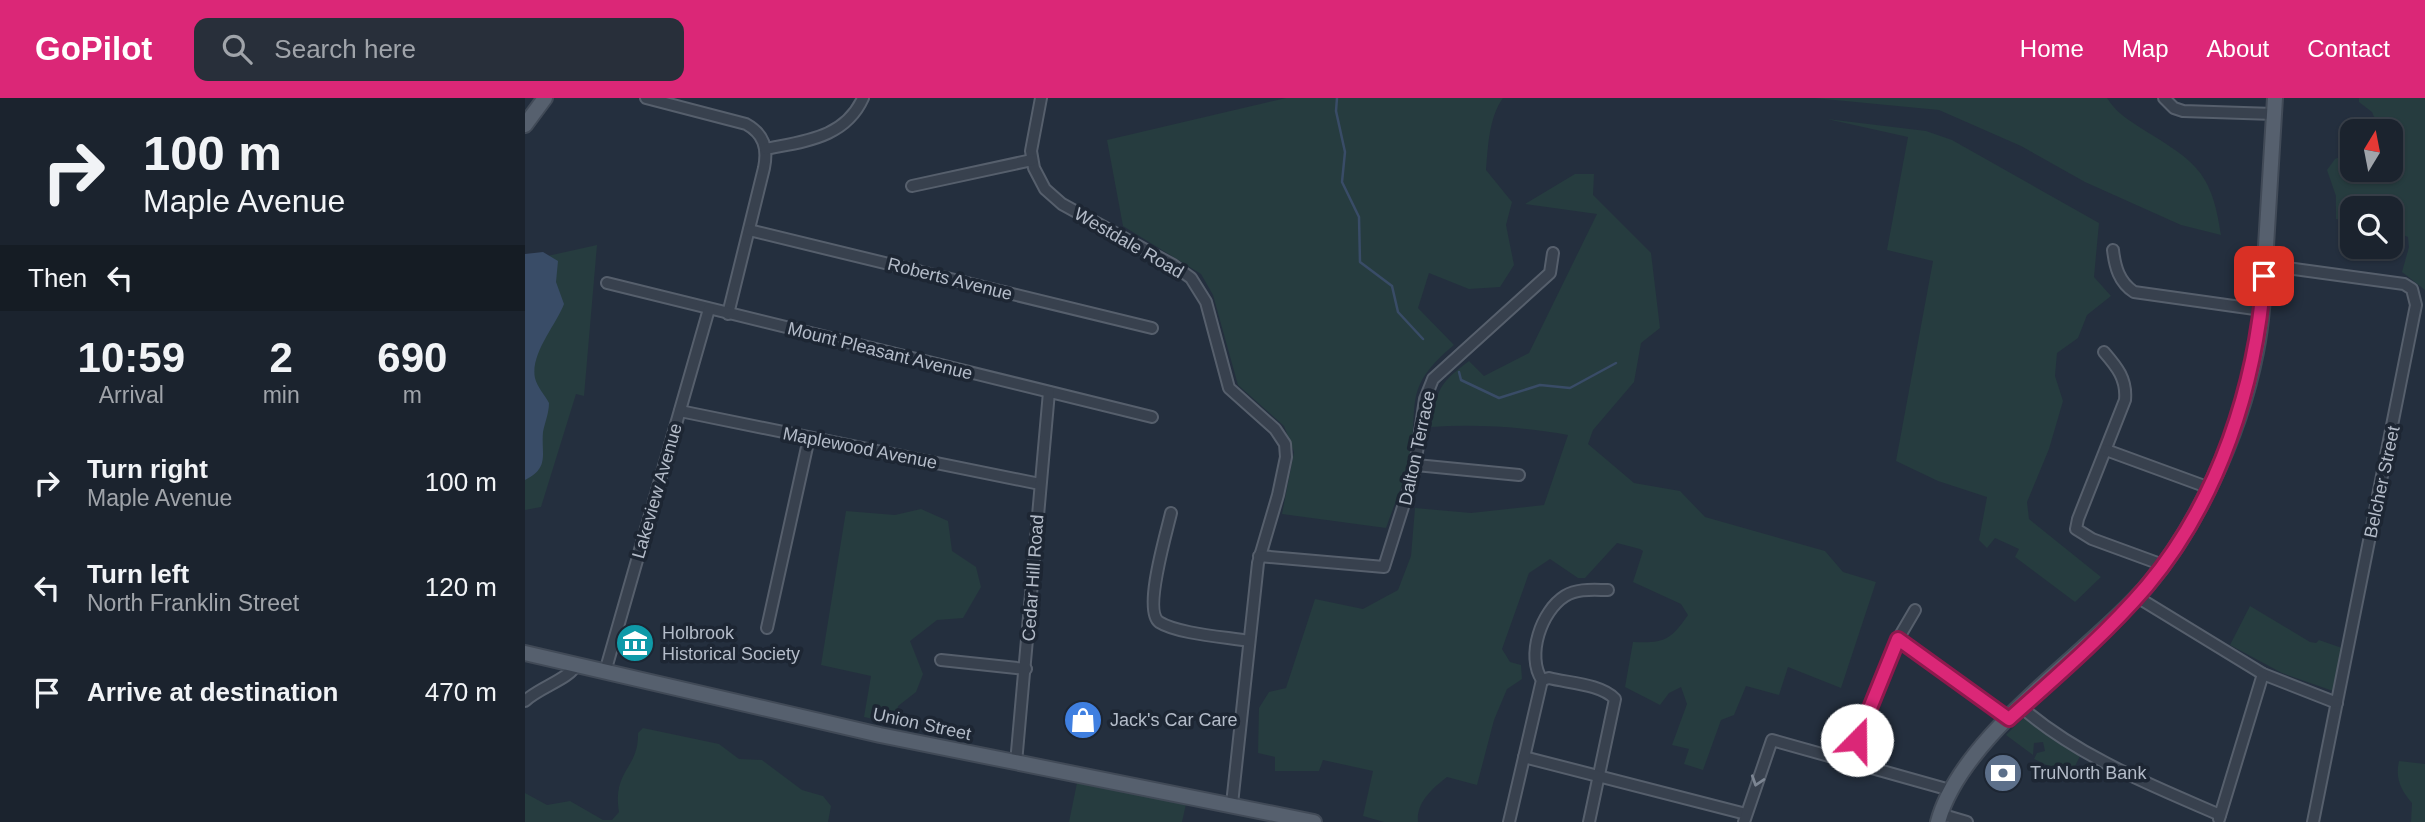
<!DOCTYPE html>
<html lang="en">
<head>
<meta charset="utf-8">
<style>
  body { margin:0; font-family:Helvetica,sans-serif; background:#282f3a; color:#f1f3f6; height:100vh; display:flex; flex-direction:column; font-size:26px; white-space:nowrap }
  * { box-sizing:border-box; margin:0 }
  p { font-size:23px; color:#a0a4aa }
  .icon { flex:none; width:38px; height:38px; fill:none; stroke:currentColor; stroke-width:2; stroke-linecap:round; stroke-linejoin:round }
  .map { position:relative; flex:1; overflow:hidden }
  .details { display:flex; flex-direction:column; background:#1b232e; width:525px }
  .details>* { flex:none }
  .top-card { background:#1b232e; color:#f1f3f6; overflow:hidden }
  .needle { width:46px; rotate:10deg }
  .tools { position:absolute; left:1815px; top:21px; display:grid; gap:14px }
  .tools a { display:grid; place-items:center; width:63px; height:63px; border-radius:14px; background:#1b232e; box-shadow:0 2px 5px #0004,0 0 0 2px #39404a; font-size:35px }
  .pin { position:absolute; display:grid; place-items:center; width:60px; height:60px; color:#fff; margin:-30px; border-radius:14px; box-shadow:0 4px 10px #0006 }
  .me { position:absolute; width:77px; margin:-38px; rotate:22deg; stroke-linejoin:round; filter:drop-shadow(0 0 5px #0008) }
  .turn { display:flex; align-items:center; gap:24px; height:147px; padding:0 28px; font-size:32px }
  .turn .icon { width:91px; height:91px; stroke-width:2.5 }
  .turn b { display:block; font-size:49px; line-height:60px }
  .then { display:flex; align-items:center; height:66px; padding:0 28px; background:#0003; gap:14px; font-size:26px }
  .eta { display:flex; justify-content:space-evenly; align-items:center; height:119px; text-align:center }
  .eta b { font-size:42px; font-weight:700; line-height:49px }
  ul { padding:0; list-style:none }
  li { display:flex; align-items:center; gap:21px; height:105px; padding:0 28px }
  li div { flex:1 }
  li b { display:block; font-size:26px }
  li em { font-style:normal }
  header { display:flex; align-items:center; gap:42px; box-sizing:border-box; height:98px; padding:0 35px; background:#db2777; color:#fff }
  header strong { font-size:33px }
  nav { display:flex; gap:38px; margin-inline-start:auto; font-size:24px }
  .search { width:490px; height:63px; background:#282f3a; display:flex; align-items:center; gap:18px; box-sizing:border-box; padding:0 24px; border-radius:14px; color:#a0a4aa; font-size:26px }
  main { display:flex; flex:1; min-height:0 }
  .map>svg:first-child { display:block }
  .green { fill:#263c3f }
  .water { fill:#394c67 }
  .lines { fill:none; stroke-linecap:round; stroke-linejoin:round }
  .stream { stroke:#394c67; stroke-width:2.5 }
  .minor-casing { stroke:#565f6c; stroke-width:14 }
  .major-casing { stroke:#414a57; stroke-width:18 }
  .minor { stroke:#38414e; stroke-width:10 }
  .major { stroke:#56606e; stroke-width:14 }
  .oneway { stroke:#7c8592 }
  .route-casing { stroke:#8e194d; stroke-width:18 }
  .route { stroke:#db2777; stroke-width:12 }
  .labels { text-anchor:middle; dominant-baseline:central; stroke-width:7; stroke-linejoin:round; paint-order:stroke }
  .street-label { font-size:18px; fill:#b4bcc9; stroke:#1d2633 }
  .poi-label { font-size:18px; fill:#b4bcc9; stroke:#1d2633; text-anchor:start }
</style>
</head>
<body>
<header>
<strong>GoPilot</strong>
<div class="search"><svg class="icon" aria-label="search" viewBox="0 0 24 24"><circle cx="10" cy="10" r="6"/><path d="M15 15l6 6"/></svg>Search here</div>
<nav><a>Home</a><a>Map</a><a>About</a><a>Contact</a></nav>
</header>
<main>
<section class="details">
<div class="top-card">
<div class="turn"><svg class="icon" aria-label="right" viewBox="0 0 24 24"><path d="M7 20v-9h11M14 6l5 5-5 5"/></svg><div><b>100 m</b>Maple Avenue</div></div>
<div class="then">Then<svg class="icon" aria-label="left" viewBox="0 0 24 24"><path d="M17 20v-9H6M10 6l-5 5 5 5"/></svg></div>
</div>
<div class="eta">
<div><b>10:59</b><p>Arrival</p></div>
<div><b>2</b><p>min</p></div>
<div><b>690</b><p>m</p></div>
</div>
<ul>
<li><svg class="icon" aria-label="right" viewBox="0 0 24 24"><path d="M7 20v-9h11M14 6l5 5-5 5"/></svg><div><b>Turn right</b><p>Maple Avenue</p></div><em>100 m</em></li>
<li><svg class="icon" aria-label="left" viewBox="0 0 24 24"><path d="M17 20v-9H6M10 6l-5 5 5 5"/></svg><div><b>Turn left</b><p>North Franklin Street</p></div><em>120 m</em></li>
<li><svg class="icon" aria-label="arrive" viewBox="0 0 24 24"><path d="M6 21V4h12l-3 4 3 4H6"/></svg><div><b>Arrive at destination</b></div><em>470 m</em></li>
</ul>
</section>
<div class="map">
<svg width="1900" height="724" viewBox="0 0 1900 724">
  <rect width="100%" height="100%" fill="#242f3e"/>
  <g class="green">
    <path d="M761,0H978C964,19 963,49 961,72L987,104L981,127L989,167L975,189L944,191L904,175L893,210L929,247C873,293 897,309 883,368C877,389 868,410 861,430L757,416L769,354L759,328L713,287L688,197L676,176L598,128L582,42Z"/>
    <path d="M1289,0H1582C1592,16 1604,22 1619,32C1671,64 1687,74 1696,137L1656,127L1560,84L1496,48L1414,12Z"/>
    <path d="M1834,0H1900V192L1877,174L1884,149L1883,139L1866,132V110H1827V124L1811,121V98L1802,72L1810,61L1827,53V72H1866V33H1855L1847,14L1834,4Z"/>
    <path d="M1302,21L1401,33L1427,42L1574,125L1569,179L1586,198L1562,217L1553,240L1532,255L1530,278L1538,303L1524,351L1502,404L1504,421L1576,479L1550,504L1490,459L1494,451L1470,440L1462,450L1454,442L1462,399L1413,383L1371,363L1408,163L1362,152L1383,39Z"/>
    <path d="M1050,76H1069L1068,97L1126,155L1135,230L1116,245L1109,284L1068,332L1063,346L1109,385L1155,393L1180,419L1300,453L1318,474L1351,484L1316,590L1263,569L1254,597L1221,588L1209,617L1196,622L1178,672L1159,666L1164,651L1147,647L1162,606L1156,589L1144,595L1135,607L1100,589L1108,544C1139,545 1145,543 1163,517L1156,506L1108,484L1118,453L1115,451L1092,445L1060,480H1053L1025,461L1004,475L977,551L985,564L996,567L997,581L982,591L969,622L952,687L922,679C908,690 891,704 893,724H859L838,718L848,673L798,662L794,673H750V659L733,655L734,610L744,594L761,590L790,501L838,511L873,492L886,458L890,410L946,415L1019,407L1043,337C998,329 952,326 906,329C913,291 912,287 944,263L959,278L1004,255L1072,116L1000,106Z"/>
    <path d="M72,147L59,298L51,296L16,409L0,412V163Z"/>
    <path d="M396,411L423,423L427,453L451,469L456,489L438,520L412,522L385,543L398,576L391,594L373,608L370,626L339,619L346,578L296,567L321,413L370,417Z"/>
    <path d="M1725,508L1785,544L1791,545L1794,542L1817,550L1808,593L1757,575L1705,547Z"/>
    <path d="M1500,618L1555,658L1545,678L1509,661L1512,655L1520,653L1518,644L1509,645L1508,657L1481,637Z"/>
    <path d="M118,630L194,646L214,661L237,662L277,692L298,698L306,708L303,724H0V695L22,707L45,703L78,722H87L94,714C87,672 114,671 113,635Z"/>
    <path d="M1874,663L1900,666V724H1886L1887,705C1876,692 1870,681 1874,663Z"/>
    <path d="M552,685L661,706L657,724H544Z"/>
  </g>
  <path class="water" d="M18,154L33,163L31,184L39,206C31,227 5,256 10,280C12,289 20,297 24,305C24,315 20,324 18,334C16,356 25,370 0,382V156Z"/>
  <g class="lines">
    <g class="stream">
      <path d="M812,0L811,13L820,54L817,84L834,119L835,164L867,188L873,214L898,241"/>
      <path d="M934,274L936,282L974,300L1015,287L1045,290L1091,265"/>
    </g>
    <defs>
      <g id="minor">
        <path d="M121,0L221,26C239,36 243,50 239,70L203,216"/>
        <path d="M516,0L506,53L509,70L520,91L537,106L648,167L666,180L681,204L704,290L750,331L760,346L761,359L753,397L733,465L707,706"/>
        <path d="M1639,0L1649,10L1658,13L1749,16"/>
        <path d="M241,51C280,43 320,40 338,0"/>
        <path d="M387,88L507,62"/>
        <path d="M224,132L627,230"/>
        <path d="M1588,152C1590,169 1594,184 1609,194L1737,212"/>
        <path d="M1740,167L1879,186L1887,191L1891,207L1788,724"/>
        <path d="M82,185L627,319"/>
        <path d="M1579,254C1592,269 1602,281 1600,302L1553,421L1551,431L1567,441L1638,467"/>
        <path d="M155,313L515,386"/>
        <path d="M1581,352L1682,389"/>
        <path d="M891,367L994,377"/>
        <path d="M646,415C642,433 618,512 634,524C653,536 701,539 724,543"/>
        <path d="M734,458L859,469L889,374L900,301L908,281L1025,175L1028,155"/>
        <path d="M1612,499L1738,576L1812,605"/>
        <path d="M242,530L284,340"/>
        <path d="M1373,541L1484,621"/>
        <path d="M416,562L501,571"/>
        <path d="M80,574L184,211"/>
        <path d="M1017,582L1024,580C1043,585 1076,586 1090,601L1064,724"/>
        <path d="M1017,582C1001,558 1016,513 1040,498C1053,490 1069,492 1083,492"/>
        <path d="M0,603C13,590 46,580 51,567"/>
        <path d="M1496,609C1554,659 1626,687 1695,717"/>
        <path d="M999,659L1221,716"/>
        <path d="M1324,663L1373,541L1390,512"/>
        <path d="M491,665L524,294"/>
        <path d="M1415,716L1442,724"/>
        <path d="M1694,721L1738,576"/>
        <path d="M984,724L1017,582"/>
        <path d="M1219,724L1247,642L1425,692"/>
      </g>
      <g id="major">
        <path d="M0,27L20,0"/>
        <path d="M0,555L355,637L789,724"/>
        <path d="M1413,724C1435,641 1552,563 1611,500C1669,439 1715,336 1731,254C1738,219 1739,183 1741,148C1744,99 1747,49 1750,0"/>
      </g>
    </defs>
    <use href="#minor" class="minor-casing"/>
    <use href="#major" class="major-casing"/>
    <use href="#minor" class="minor"/>
    <use href="#major" class="major"/>
  </g>
  <defs><path id="oneway-chevron" d="M-2-3.5L2.5 0L-2 3.5" fill="none" stroke-width="1.6" stroke-linecap="round" stroke-linejoin="round" transform="scale(1.75)"/></defs>
  <use class="oneway" href="#oneway-chevron" transform="translate(1232 683) rotate(108)"/>
  <g class="lines">
    <defs>
      <path id="route" d="M1332,642L1373,541L1484,621C1531,579 1581,536 1622,488C1694,402 1731,287 1739,178"/>
    </defs>
    <use href="#route" class="route-casing"/>
    <use href="#route" class="route"/>
  </g>
  <defs>
    <symbol id="museum-disc" viewBox="-11 -11 22 22"><circle r="9.5" fill="#0f9aa8" stroke="#1d2633"/><path d="M0-6L6-3V-2H-6V-3ZM-5-1h2V3h-2ZM-1-1h2V3h-2ZM3-1h2V3H3ZM-6 4H6V6H-6Z" fill="#fff"/></symbol>
    <symbol id="shop-disc" viewBox="-11 -11 22 22"><circle r="9.5" fill="#3f7fe0" stroke="#1d2633"/><path d="M-5-2.5h2.3a2.7 3.5 0 0 1 5.4 0H5L5.5 6h-11ZM-1.5-2.5h3a1.5 2.3 0 0 0-3 0Z" fill="#fff"/></symbol>
    <symbol id="bank-disc" viewBox="-11 -11 22 22"><circle r="9.5" fill="#5c6f8a" stroke="#1d2633"/><path d="M-6-4H6V4H-6ZM0-2.3a2.3 2.3 0 1 0 0 4.6a2.3 2.3 0 1 0 0-4.6Z" fill="#fff"/></symbol>
  </defs>
  <g fill-rule="evenodd">
    <use href="#museum-disc" x="88" y="523" width="44" height="44"/>
    <use href="#shop-disc" x="536" y="600" width="44" height="44"/>
    <use href="#bank-disc" x="1456" y="653" width="44" height="44"/>
  </g>
  <g class="labels">
    <g class="street-label">
      <text transform="translate(604 145) rotate(30)">Westdale Road</text>
      <text transform="translate(425 181) rotate(14)">Roberts Avenue</text>
      <text transform="translate(355 253) rotate(14)">Mount Pleasant Avenue</text>
      <text transform="translate(335 350) rotate(11)">Maplewood Avenue</text>
      <text transform="translate(892 350) rotate(-78)">Dalton Terrace</text>
      <text transform="translate(1857 384) rotate(-78)">Belcher Street</text>
      <text transform="translate(132 393) rotate(-74)">Lakeview Avenue</text>
      <text transform="translate(508 480) rotate(-86)">Cedar Hill Road</text>
      <text transform="translate(397 626) rotate(12)">Union Street</text>
    </g>
    <g class="poi-label">
      <text x="137" y="535">Holbrook<tspan x="137" dy="21">Historical Society</tspan></text>
      <text x="585" y="622">Jack's Car Care</text>
      <text x="1505" y="675">TruNorth Bank</text>
    </g>
  </g>
</svg>
<div class="tools">
<a><svg class="needle" viewBox="-14 -14 28 28"><path d="M0-13l5 13h-10z" fill="#e53935"/><path d="M0 13l5-13h-10z" fill="#a0a4aa"/></svg></a>
<a><svg class="icon" aria-label="search" viewBox="0 0 24 24"><circle cx="10" cy="10" r="6"/><path d="M15 15l6 6"/></svg></a>
</div>
<div class="pin" style="left:1739px;top:178px;background:#d93025"><svg class="icon" aria-label="arrive" viewBox="0 0 24 24"><path d="M6 21V4h12l-3 4 3 4H6"/></svg></div>
<svg class="me" style="left:1332px;top:642px" viewBox="-20 -20 40 40"><circle r="19" fill="#fff"/><path d="M0-13L10 11 0 6-10 11z" fill="#db2777"/></svg>
</div>
</main>
</body>
</html>
